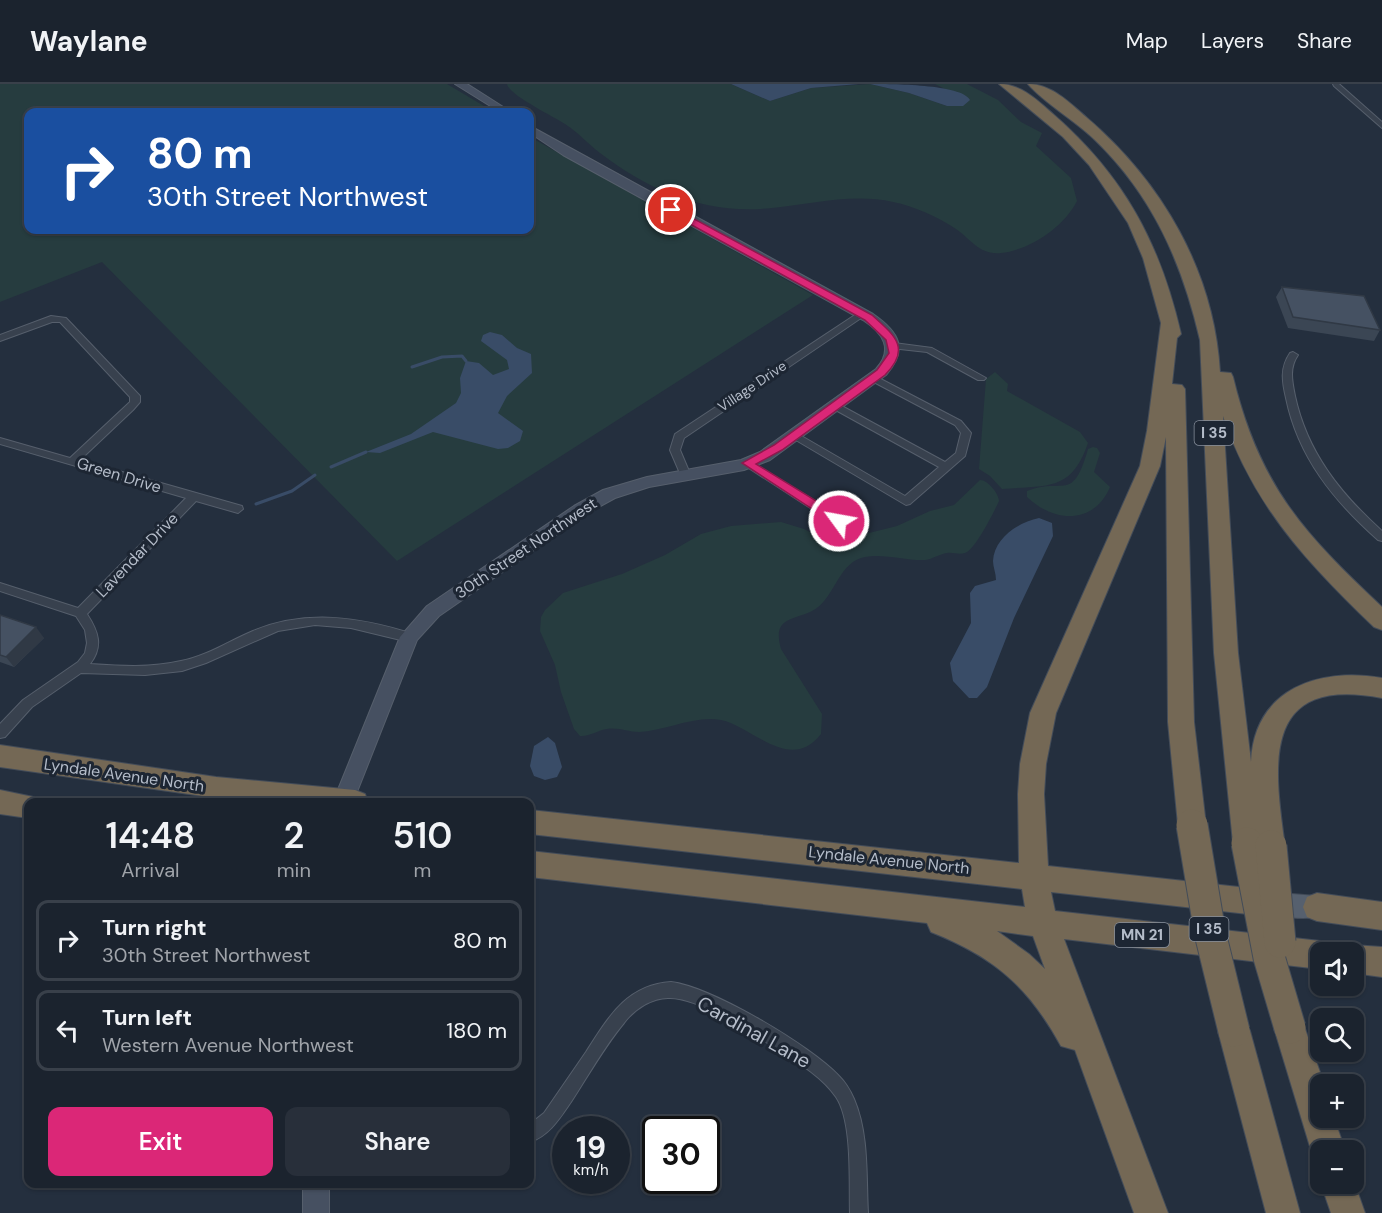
<!DOCTYPE html>
<html lang="en">
<head>
<meta charset="utf-8">
<style>
  body { margin:0; font-family:"DM Sans",sans-serif; background:#282f3a; color:#f1f3f6; height:100vh; display:flex; flex-direction:column; font-size:22px; white-space:nowrap }
  * { box-sizing:border-box; margin:0 }
  p { font-size:20px; color:#a0a4aa }
  .icon { flex:none; width:33px; height:33px; fill:none; stroke:currentColor; stroke-width:2; stroke-linecap:round; stroke-linejoin:round }
  .map { position:relative; flex:1; overflow:hidden }
  .drawer { position:absolute; left:24px; top:714px; width:510px; height:390px; display:flex; flex-direction:column; background:#1b232e; border-radius:12px; box-shadow:0 2px 4px #0004,0 0 0 2px #39404a }
  .drawer>* { flex:none }
  .top-card { position:absolute; left:24px; top:24px; width:510px; height:126px; border-radius:12px; box-shadow:0 2px 4px #0004,0 0 0 2px #39404a; background:#1a4fa0; color:#fff; overflow:hidden }
  .buttons { position:absolute; left:1310px; top:858px; display:grid; gap:12px }
  .buttons a { display:grid; place-items:center; width:54px; height:54px; border-radius:12px; background:#1b232e; box-shadow:0 2px 4px #0004,0 0 0 2px #39404a; font-size:30px }
  .speed { position:absolute; left:552px; top:1032px; display:flex; gap:12px; font-size:30px; font-weight:700; text-align:center }
  .speed>* { display:grid; place-content:center; width:78px; height:78px; border-radius:50%; background:#1b232e; box-shadow:0 2px 4px #0004,0 0 0 2px #39404a; line-height:1 }
  .speed small { font-size:15px; font-weight:400 }
  .speed .limit { border:3px solid #111; border-radius:9px; background:#fff; color:#111 }
  .pin { position:absolute; display:grid; place-items:center; width:51px; height:51px; color:#fff; margin:-26px; border:3px solid #fff; border-radius:50%; box-shadow:0 2px 6px #0007 }
  .me { position:absolute; width:66px; margin:-33px; rotate:302deg; stroke-linejoin:round; filter:drop-shadow(0 0 4px #0008) }
  .turn { display:flex; align-items:center; gap:21px; height:126px; padding:0 24px; font-size:27px }
  .turn .icon { width:78px; height:78px; stroke-width:2.5 }
  .turn b { display:block; font-size:42px; line-height:51px }
  .eta { display:flex; justify-content:space-evenly; align-items:center; height:102px; text-align:center }
  .eta b { font-size:36px; font-weight:600; line-height:42px }
  .primary-button { display:flex; gap:12px; margin-top:auto; padding:12px 24px }
  .primary-button a { flex:1; height:69px; border-radius:12px; background:#db2777; color:#fff; font-size:24px; font-weight:600; line-height:69px; text-align:center }
  .primary-button a+a { background:#282f3a; color:#f1f3f6 }
  ul { padding:0; list-style:none }
  li { display:flex; align-items:center; gap:18px; height:81px; margin:0 12px 9px; padding:0 12px; border:3px solid #39404a; border-radius:12px }
  li div { flex:1 }
  li b { display:block; font-size:22px }
  li em { font-style:normal }
  header { display:flex; align-items:center; gap:36px; box-sizing:border-box; height:84px; padding:0 30px; background:#1b232e; border-bottom:2px solid #39404a }
  header strong { font-size:28px }
  nav { display:flex; gap:33px; margin-inline-start:auto; font-size:21px }
  .map>svg:first-child { display:block }
  .green { fill:#263c3f }
  .water { fill:#394c67 }
  .lines { fill:none; stroke-linecap:round; stroke-linejoin:round }
  .stream { stroke:#394c67; stroke-width:3 }
  .street-casing { stroke:#565f6c; stroke-width:2 }
  .secondary-casing { stroke:#565f6c; stroke-width:2 }
  .primary-casing { stroke:#414a57; stroke-width:2 }
  .highway-casing { stroke:#434c59; stroke-width:2 }
  .street { fill:#38414e; fill-rule:evenodd }
  .secondary { fill:#465061; fill-rule:evenodd }
  .primary { fill:#56606e; fill-rule:evenodd }
  .highway { fill:#746855; fill-rule:evenodd }
  .highway-bridge-casing { stroke:#434c59; stroke-width:33; stroke-linecap:butt }
  .highway-bridge { stroke:#746855; stroke-width:31 }
  .wall { fill:#3b4654 }
  .shaded-wall { fill:#303945 }
  .building { fill:#455162; stroke:#303945; stroke-width:1.5 }
  .route { fill:#db2777; stroke:#8e194d; stroke-width:1.5 }
  .labels { text-anchor:middle; dominant-baseline:central; stroke-width:6; stroke-linejoin:round; paint-order:stroke }
  .far-street-label { font-size:14px; fill:#b4bcc9; stroke:#1d2633 }
  .shield { fill:#1d2633; stroke:#878f9c; stroke-width:1.5 }
  .shield-label { font-size:15px; font-weight:bold; fill:#b4bcc9 }
  .street-label { font-size:16px; fill:#b4bcc9; stroke:#1d2633 }
  .near-street-label { font-size:20px; fill:#b4bcc9; stroke:#1d2633 }
</style>
</head>
<body>
<header>
<strong>Waylane</strong>
<nav><a>Map</a><a>Layers</a><a>Share</a></nav>
</header>
<div class="map">
<svg width="1382" height="1129" viewBox="0 0 1382 1129">
  <rect width="100%" height="100%" fill="#242f3e"/>
  <g class="green">
    <path d="M0,0H447L494,28H28V146H530V53L813,211L397,477L102,178L0,218Z"/>
    <path d="M507,0H731L770,17L811,4L870,0L909,9L947,22L945,5L935,0H967L998,16L1021,38L1042,49L1036,62L1071,94L1077,117C1064,143 1030,166 1001,169C979,171 972,156 956,145C938,133 914,122 893,118C853,109 812,120 772,124C707,131 651,108 600,69C588,60 578,48 565,40C553,32 509,11 507,0Z"/>
    <path d="M995,288L1008,300L1007,307L1080,348L1088,359C1071,408 1048,401 1002,405L990,392L979,385L986,295Z"/>
    <path d="M1093,363L1097,364L1100,369L1094,388L1110,403C1094,441 1054,439 1027,413V407C1063,392 1072,421 1088,365Z"/>
    <path d="M980,396C988,396 999,410 999,417C994,428 975,466 965,469C959,471 953,468 947,469C939,470 933,475 925,476C905,477 881,468 861,474C837,482 834,516 812,527C792,537 772,533 781,565L822,630L821,650C790,690 752,642 721,636C695,631 665,647 639,648C628,648 618,643 607,645C598,646 589,653 580,652L574,645L561,608L555,581L540,547L541,533L545,526L563,509L622,490L665,471L701,450L731,442L781,438L804,445L824,455L837,457L897,442L930,427L954,421Z"/>
  </g>
  <g class="water">
    <path d="M731,0H859L811,4L770,17Z"/>
    <path d="M870,0C890,0 962,0 970,16L963,22H947L909,9Z"/>
    <path d="M490,248L502,251L517,264L531,270L532,289L507,312L498,329L523,347L520,357L508,364L498,365L433,348L380,369L366,368L411,350L456,319L461,309L460,294L466,277L479,279L493,291L509,285L507,276L481,257L483,251Z"/>
    <path d="M1039,434L1052,439L1053,452L1014,534L987,603L977,614H969L953,597L950,579L971,539L970,509L975,502L996,496C996,489 993,483 993,477C994,454 1019,438 1039,434Z"/>
    <path d="M548,653L555,659L562,683L557,693L545,696L534,692L530,682L534,662Z"/>
  </g>
  <g class="lines">
    <g class="stream">
      <path d="M412,283L442,273L462,272L466,277"/>
      <path d="M331,383L366,368"/>
      <path d="M256,420L292,407L315,391"/>
    </g>
    <defs>
      <g id="street">
        <path d="M1333,0H1339L1382,38V44L1334,2Z"/>
        <path d="M861,227L864,228V232L684,354L680,366L691,392L690,394H682L670,366L675,350Z"/>
        <path d="M51,232L66,234L140,312V318L133,326L80,376L242,422L243,425L238,429L196,417L87,530C98,547 104,562 90,580C120,582 151,584 181,577C207,572 229,557 253,547C306,525 360,533 413,550L415,553L413,556L409,558L351,544L315,541L278,547L206,579L182,587L145,591L81,589L32,623L5,653L0,654V640L23,616L78,578L85,569L87,559L85,546L76,532L0,507V499L78,524L186,414L0,360V354L70,374L130,318V313L60,238H52L0,257V251Z"/>
        <path d="M894,259L932,264L986,294L984,296H978L927,268L891,264V260Z"/>
        <path d="M1293,268L1298,271C1289,284 1292,297 1295,312C1307,368 1340,409 1382,447V457L1378,456C1334,417 1298,373 1286,314C1282,297 1280,284 1290,269Z"/>
        <path d="M873,291L961,337L971,349L965,372L910,420L906,421L789,352L794,349L798,350L905,412L939,383L832,324V320H838L945,378L956,369L961,349L955,341L870,296V292Z"/>
        <path d="M748,376L843,434L844,437L843,440H835L744,381L743,379Z"/>
        <path d="M671,898C712,903 811,962 839,992C846,999 850,1006 854,1015C869,1050 866,1092 868,1129H850C849,1099 853,1038 836,1013C821,991 794,976 772,962C748,946 698,914 670,914C653,913 634,925 624,939C604,963 588,992 571,1018C560,1034 549,1052 530,1058V1040L544,1029C558,1009 572,988 586,968C608,934 626,901 671,898Z"/>
      </g>
      <g id="secondary">
        <path d="M455,0H467L511,28H500Z"/>
        <path d="M530,42L873,230C899,248 909,265 886,291L770,376L744,386L649,403L615,414L586,430L439,532L417,556L353,718H333L400,553L427,522L574,422L603,406L647,393L741,376L760,368L876,285C894,265 883,249 863,236L563,71L530,49Z"/>
        <rect x="303" y="1100" width="26" height="29"/>
      </g>
      <path id="primary" d="M1266,808L1317,812L1325,815L1329,823L1325,831C1308,837 1275,833 1258,827L1254,819L1258,811Z"/>
      <g id="highway">
        <path d="M999,0C1021,0 1037,16 1053,30C1124,92 1160,159 1181,250L1177,254L1172,300L1182,301L1185,305L1194,638L1206,741L1202,750L1192,753L1182,750L1178,741L1168,638L1166,353L1160,382L1056,629L1046,680L1044,710L1048,782L1248,804L1258,808L1262,817L1258,826L1248,830L1051,808L1055,827L1320,857L1331,861L1334,868H1320V885L1064,855L1168,1129H1134L1075,966L1061,962C1028,902 994,873 931,848L927,839L530,793V767L1025,823L1022,805L530,750V726L1019,779L1018,710L1020,680L1030,629L1140,382L1147,347L1161,239L1143,174L1128,139L1089,81L1063,53ZM997,847L1033,852L1045,885L1029,870Z"/>
        <path d="M1028,0C1051,0 1069,18 1086,33C1162,98 1214,187 1220,288L1231,289L1233,293C1259,401 1303,449 1382,523V546L1374,543C1307,479 1253,421 1223,332L1238,569L1251,678C1254,605 1319,583 1382,594V614C1262,591 1273,678 1285,762L1281,771L1271,774L1261,771L1258,765L1247,771L1237,768L1233,759L1214,569L1200,256C1182,179 1153,112 1095,56C1076,37 1044,19 1028,0Z"/>
        <path d="M0,661L216,693L355,706L365,710L368,718H245L0,683Z"/>
        <path d="M0,706L38,714L40,718H28V734L0,730Z"/>
        <path d="M1317,809L1382,818V846L1317,837L1307,833L1303,823L1307,813Z"/>
        <path d="M1353,861L1382,863V893L1353,889V868H1341L1342,865Z"/>
        <path d="M1290,928L1301,933L1324,1000H1320V1034H1334L1345,1066H1320V1079L1316,1078L1311,1066L1274,944L1279,933Z"/>
        <path d="M1234,931L1245,936L1250,947L1300,1129H1266L1218,947L1223,936Z"/>
        <path d="M1353,1095L1365,1129H1331L1321,1100H1353Z"/>
      </g>
    </defs>
    <use href="#street" class="street-casing"/>
    <use href="#secondary" class="secondary-casing"/>
    <use href="#primary" class="primary-casing"/>
    <use href="#highway" class="highway-casing"/>
    <use href="#street" class="street"/>
    <use href="#secondary" class="secondary"/>
    <use href="#primary" class="primary"/>
    <use href="#highway" class="highway"/>
    <defs>
      <g id="highway-bridge">
        <path d="M1192,741L1210,849L1234,947"/>
        <path d="M1247,759L1269,873L1290,944"/>
        <path d="M1271,762L1280,858"/>
      </g>
    </defs>
    <use href="#highway-bridge" class="highway-bridge-casing"/>
    <use href="#highway-bridge" class="highway-bridge"/>
  </g>
  <g class="wall">
    <path d="M1282,203L1380,246L1374,257L1288,244L1276,213Z"/>
    <path d="M0,531L44,554L14,583L0,578Z"/>
  </g>
  <path class="shaded-wall" d="M36,543L44,554L14,583L6,573Z"/>
  <g class="building">
    <path d="M1282,203L1364,212L1380,246L1293,233Z"/>
    <path d="M0,531L36,543L6,573L0,571Z"/>
  </g>
  <path class="route" d="M668,124H674L872,231C894,251 912,264 885,291L782,366L756,380L844,434V440H835L742,379L774,361L877,286L889,269L886,256L865,236L668,128Z"/>
  <g class="labels">
    <g class="far-street-label">
      <text transform="translate(752 302) rotate(-34)">Village Drive</text>
    </g>
    <g class="shield">
      <rect x="1194.5" y="337" width="39" height="24" rx="4.5"/>
      <rect x="1189.5" y="833" width="39" height="24" rx="4.5"/>
      <rect x="1115" y="839" width="54" height="24" rx="4.5"/>
    </g>
    <g class="shield-label">
      <text x="1214" y="349">I 35</text>
      <text x="1209" y="845">I 35</text>
      <text x="1142" y="851">MN 21</text>
    </g>
    <g class="street-label">
      <text transform="translate(119 391) rotate(17)">Green Drive</text>
      <text transform="translate(526 464) rotate(-34)">30th Street Northwest</text>
      <text transform="translate(137 471) rotate(-46)">Lavendar Drive</text>
      <text transform="translate(124 691) rotate(8)">Lyndale Avenue North</text>
      <text transform="translate(889 776) rotate(6)">Lyndale Avenue North</text>
    </g>
    <g class="near-street-label">
      <text transform="translate(754 948) rotate(29)">Cardinal Lane</text>
    </g>
  </g>
</svg>
<div class="buttons">
<a><svg class="icon" aria-label="sound" viewBox="0 0 24 24"><path d="M4 9h4l5-4v14l-5-4H4zM17 9q2 3 0 6"/></svg></a>
<a><svg class="icon" aria-label="search" viewBox="0 0 24 24"><circle cx="10" cy="10" r="6"/><path d="M15 15l6 6"/></svg></a>
<a>+</a>
<a>−</a>
</div>
<div class="speed"><div>19<small>km/h</small></div><div class="limit">30</div></div>
<div class="pin" style="left:671px;top:126px;background:#d93025"><svg class="icon" aria-label="arrive" viewBox="0 0 24 24"><path d="M6 21V4h12l-3 4 3 4H6"/></svg></div>
<svg class="me" style="left:839px;top:437px" viewBox="-20 -20 40 40"><circle r="17" fill="#db2777" stroke="#fff" stroke-width="3"/><path d="M0-11L8 9 0 5-8 9z" fill="#fff"/></svg>
<div class="top-card">
<div class="turn"><svg class="icon" aria-label="right" viewBox="0 0 24 24"><path d="M7 20v-9h11M14 6l5 5-5 5"/></svg><div><b>80 m</b>30th Street Northwest</div></div>
</div>
<section class="drawer">
<div class="eta">
<div><b>14:48</b><p>Arrival</p></div>
<div><b>2</b><p>min</p></div>
<div><b>510</b><p>m</p></div>
</div>
<ul>
<li><svg class="icon" aria-label="right" viewBox="0 0 24 24"><path d="M7 20v-9h11M14 6l5 5-5 5"/></svg><div><b>Turn right</b><p>30th Street Northwest</p></div><em>80 m</em></li>
<li><svg class="icon" aria-label="left" viewBox="0 0 24 24"><path d="M17 20v-9H6M10 6l-5 5 5 5"/></svg><div><b>Turn left</b><p>Western Avenue Northwest</p></div><em>180 m</em></li>
</ul>
<div class="primary-button"><a>Exit</a><a>Share</a></div>
</section>
</div>
</body>
</html>
